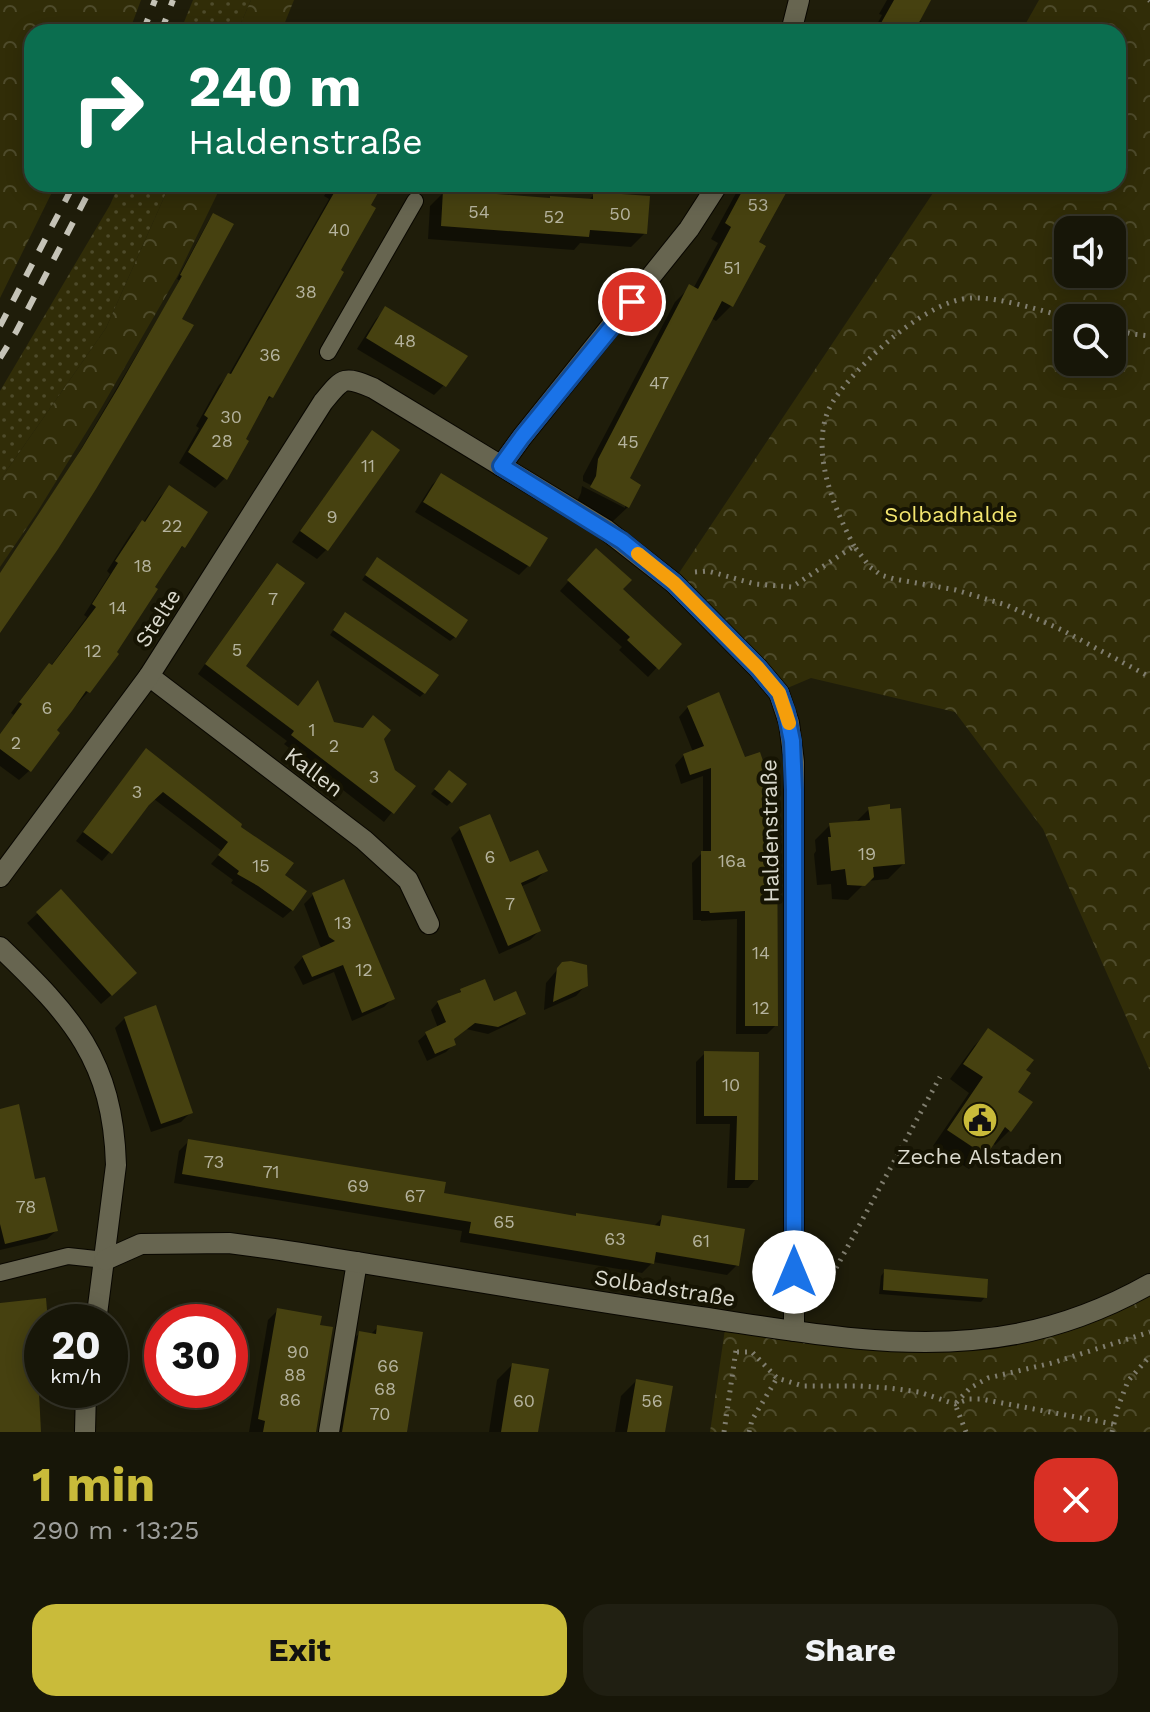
<!DOCTYPE html>
<html lang="en">
<head>
<meta charset="utf-8">
<style>
  body { margin:0; font-family:"Work Sans",sans-serif; background:#201f12; color:#f1f3f6; height:100vh; display:flex; flex-direction:column; font-size:30px; white-space:nowrap }
  * { box-sizing:border-box; margin:0 }
  p { font-size:26px; color:#9e9f9c }
  .icon { flex:none; width:44px; height:44px; fill:none; stroke:currentColor; stroke-width:2; stroke-linecap:round; stroke-linejoin:round }
  .map { position:relative; height:1432px; overflow:hidden }
  .drawer { display:flex; flex-direction:column; background:#171608; flex:1 }
  .drawer>* { flex:none }
  .banner { position:absolute; left:24px; top:24px; width:1102px; height:168px; border-radius:24px; box-shadow:0 4px 20px #0003,0 0 0 2px #363529; background:#0b6e4f; color:#fff; overflow:hidden }
  .buttons { position:absolute; left:1054px; top:216px; display:grid; gap:16px }
  .buttons a { display:grid; place-items:center; width:72px; height:72px; border-radius:16px; background:#171608; box-shadow:0 4px 20px #0003,0 0 0 2px #363529; font-size:40px }
  .speed { position:absolute; left:24px; top:1304px; display:flex; gap:16px; font-size:40px; font-weight:700; text-align:center }
  .speed>* { display:grid; place-content:center; width:104px; height:104px; border-radius:50%; background:#171608; box-shadow:0 4px 20px #0003,0 0 0 2px #363529; line-height:1 }
  .speed small { font-size:20px; font-weight:400 }
  .speed .limit { border:12px solid #d22; background:#fff; color:#111 }
  .pin { position:absolute; display:grid; place-items:center; width:68px; height:68px; color:#fff; margin:-34px; border:4px solid #fff; border-radius:50%; box-shadow:0 2px 8px #0007 }
  .me { position:absolute; width:88px; margin:-44px; rotate:0deg; stroke-linejoin:round; filter:drop-shadow(0 0 6px #0008) }
  .turn { display:flex; align-items:center; gap:28px; height:168px; padding:0 32px; font-size:36px }
  .turn .icon { width:104px; height:104px; stroke-width:2.5 }
  .turn b { display:block; font-size:56px; line-height:68px }
  .round { display:grid; place-items:center; flex:none; width:84px; height:84px; border-radius:24px; background:#201f12 }
  .summary { display:flex; align-items:center; justify-content:space-between; height:136px; padding:0 32px }
  h1 { font-size:48px; font-weight:700; line-height:60px; color:#c9bb3a }
  .action { display:flex; gap:16px; margin-top:auto; padding:16px 32px }
  .action a { flex:1; height:92px; border-radius:24px; background:#c9bb3a; color:#111; font-size:32px; font-weight:700; line-height:92px; text-align:center }
  .action a+a { background:#201f12; color:#f1f3f6 }
  .map>svg:first-child { display:block }
  .grass { fill:url(#grass-dots) }
  .forest { fill:url(#forest-crowns); fill-rule:evenodd }
  .shadow { fill:#0007 }
  .building { fill:#464110 }
  .lines { fill:none; stroke-linecap:round; stroke-linejoin:round }
  .service-casing { stroke:#090700; stroke-width:18 }
  .minor-casing { stroke:#090700; stroke-width:22 }
  .tertiary-casing { stroke:#090700; stroke-width:22 }
  .path { stroke:#807e6f; stroke-width:5; stroke-dasharray:2 6; stroke-linecap:butt }
  .service { stroke:#676550; stroke-width:16 }
  .minor { stroke:#676550; stroke-width:20 }
  .tertiary { stroke:#676550; stroke-width:20 }
  .rail { stroke:#c5c3b7; stroke-width:6; stroke-dasharray:14 14; stroke-linecap:butt }
  .route-casing { stroke:#114b97; stroke-width:20 }
  .route { stroke:#1a73e8; stroke-width:14 }
  .slow { stroke:#f59e0b; stroke-width:14 }
  .labels { text-anchor:middle; dominant-baseline:central; stroke-width:8; stroke-linejoin:round; paint-order:stroke }
  .number-label { font-size:18px; fill:#b5b39e }
  .park-label { font-size:22px; fill:#f5e770; stroke:#161403 }
  .street-label { font-size:22px; fill:#dad9cd; stroke:#161403 }
  .poi-label { font-size:22px; fill:#dad9cd; stroke:#161403 }
</style>
</head>
<body>
<div class="map">
<svg width="1150" height="1432" viewBox="0 0 1150 1432">
  <defs>
    <pattern id="grass-dots" width="8" height="8" patternUnits="userSpaceOnUse" patternTransform="scale(2)"><rect width="8" height="8" fill="#312d08"/><path d="M2 2h.1M6 6h.1" fill="none" stroke="#4e4b2b" stroke-width="1.8" stroke-linecap="round"/></pattern>
    <pattern id="forest-crowns" width="20" height="18" patternUnits="userSpaceOnUse" patternTransform="scale(2)"><rect width="20" height="18" fill="#312d08"/><path d="M2 6a3 3 0 1 1 6 0M12 15a3 3 0 1 1 6 0" fill="none" stroke="#4e4b2b"/></pattern>
  </defs>
  <rect width="100%" height="100%" fill="#1f1d0a"/>
  <g class="grass">
    <path d="M193,0H251L237,32H180Z"/>
    <path d="M119,184H170L106,328L0,480V391L110,205Z"/>
  </g>
  <g class="forest">
    <path d="M0,0H141L129,32H32V184H56L0,298Z"/>
    <path d="M251,0H294L281,32H237Z"/>
    <path d="M1039,0H1150V1071L1043,829L955,712L811,678L778,692L675,579L939,184H1118V32H1021ZM1068,230H1112V274H1068ZM1068,318H1112V362H1068Z"/>
    <path d="M170,184H222L178,275L100,410L36,514L0,567V480L106,328Z"/>
    <path d="M1150,1283V1432H710L725,1329L972,1349Z"/>
  </g>
  <g class="shadow">
    <path d="M887,0H929L918,20L924,23L919,32H873L882,15L879,14Z"/>
    <path d="M331,184H380L271,397L261,407L225,478L215,488L179,463L199,428L196,426L219,385L228,376L329,199L324,196Z"/>
    <path d="M741,184H788L757,243L731,306L716,321L711,318L627,479L628,507L612,522L576,503L581,493L582,486L625,508V503L583,481V476L675,302L690,287L693,289L718,243L711,239Z"/>
    <path d="M444,192L588,201L594,194L645,233L631,247L580,243L574,250L428,239L430,206Z"/>
    <path d="M213,215L0,629V575L78,454L180,281L177,279L209,220Z"/>
    <path d="M386,309L444,385L434,395L357,349L376,319Z"/>
    <path d="M372,433L326,550L317,559L292,542L363,443Z"/>
    <path d="M442,475L545,538L528,566L519,575L415,512L432,485Z"/>
    <path d="M170,487L183,546L173,556L88,692L54,730L57,733L29,771L19,780L0,766V734L14,715L11,713L39,675L49,666L50,667L87,617L84,615L110,574L107,571L132,532L143,523L160,497Z"/>
    <path d="M587,560L679,644L648,677L619,650L622,647L560,591Z"/>
    <path d="M373,564L455,637L450,641L362,580Z"/>
    <path d="M277,566L243,666L297,707L332,724L382,739L393,771L413,786L384,822L284,744L287,741L198,674L269,574Z"/>
    <path d="M341,619L424,693L420,697L330,635Z"/>
    <path d="M718,695L776,1025L767,1034H736L737,919L701,921V920H693L692,863L703,852V776L681,784L675,765L684,755L693,752L679,717L688,707Z"/>
    <path d="M138,759L239,828L282,876L292,910L283,918L231,883L233,880L211,864L222,851L154,799L102,861L76,841Z"/>
    <path d="M445,777L451,802L447,806L431,794Z"/>
    <path d="M869,809L903,864L888,879L867,881L848,900L832,899L831,884L817,885L814,854L816,851L815,840L830,825L855,823Z"/>
    <path d="M460,829L509,865L545,871L536,880L520,887L539,931L530,940L499,954L451,838Z"/>
    <path d="M61,892L125,983L101,1004L27,923Z"/>
    <path d="M313,895L393,998L384,1007L352,1021L334,972L303,985L294,967L303,957L324,949L320,946L304,904Z"/>
    <path d="M563,963L586,985L576,996L544,1010L546,983Z"/>
    <path d="M461,991L523,1014L516,1021L488,1034L466,1029L452,1040L454,1044L446,1052L427,1061L418,1041L426,1034L438,1028L431,1010L438,1002L456,995Z"/>
    <path d="M125,1018L191,1112L181,1122L151,1132L115,1028Z"/>
    <path d="M989,1031L1024,1070L1015,1092L1010,1130L995,1145L992,1143L984,1154L969,1169L933,1146L969,1093L950,1079L974,1046Z"/>
    <path d="M705,1053H757L756,1179L748,1188H727L730,1124H696V1062Z"/>
    <path d="M0,1110L56,1231L47,1239L0,1250Z"/>
    <path d="M189,1141L442,1195L574,1217L577,1215L653,1227L663,1217L737,1265L727,1275L653,1262L642,1273L460,1242L462,1231L174,1183L179,1151Z"/>
    <path d="M885,1271L985,1297L981,1302L879,1294L881,1276Z"/>
    <path d="M277,1311L315,1432H249L268,1320Z"/>
    <path d="M378,1327L405,1432H335L350,1342L360,1333L370,1335Z"/>
    <path d="M512,1365L537,1432H489L497,1380Z"/>
    <path d="M636,1381L663,1432H615L621,1396Z"/>
  </g>
  <g class="building">
    <path d="M894,0H931L914,32H876Z"/>
    <path d="M339,184H383L371,205L376,208L341,270L344,272L273,398L269,396L246,439L249,441L227,480L188,452L208,418L204,415L228,373L231,374Z"/>
    <path d="M746,184H791L759,242L766,246L733,307L722,301L630,478L641,485L629,508L590,487L596,476L598,459L689,284L698,289L731,227L725,223Z"/>
    <path d="M443,190L550,198V196L593,199V192L650,196L647,234L590,230L589,237L441,226Z"/>
    <path d="M213,213L234,224L182,319L194,325L96,489L58,549L0,633V573L82,448L118,388L182,276L180,275Z"/>
    <path d="M385,306L468,356L446,387L366,338Z"/>
    <path d="M372,430L400,450L328,551L300,531Z"/>
    <path d="M441,473L548,538L530,567L423,502Z"/>
    <path d="M169,485L208,512L185,548L182,546L155,587L158,589L117,652L119,654L90,693L86,691L72,711L57,730L60,733L31,772L0,749V734L22,704L19,702L49,663L52,665L96,607L92,604L118,563L115,561L142,520L145,522Z"/>
    <path d="M596,548L632,580L623,589L682,644L659,670L627,640L630,637L567,580Z"/>
    <path d="M377,557L468,620L456,638L365,575Z"/>
    <path d="M277,563L305,583L246,666L298,706L318,680L334,722L363,728L373,715L391,730L384,739L395,770L416,786L394,814L291,735L294,731L205,664Z"/>
    <path d="M345,612L439,675L425,694L333,630Z"/>
    <path d="M719,692L745,757L760,752L772,787H777L778,1026H745V911L710,913L709,911H701V851H711V768L690,775L683,754L704,746L687,706Z"/>
    <path d="M146,748L242,824L241,827L294,863L285,875L307,891L293,911L258,886L237,874L239,871L218,855L228,842L163,792L149,805L112,854L83,832Z"/>
    <path d="M449,770L467,784L452,803L434,789Z"/>
    <path d="M890,804V809L901,808L905,864L873,867L874,877L865,886L847,885L845,869L831,871L828,837H831L829,823L870,820L868,807Z"/>
    <path d="M490,814L510,862L538,850L548,871L521,883L541,931L508,946L459,827Z"/>
    <path d="M344,879L395,999L362,1013L343,965L312,977L302,956L335,941L329,937L312,893Z"/>
    <path d="M61,889L137,973L112,996L36,912Z"/>
    <path d="M571,961L587,965L588,986L553,1002L557,968L562,962Z"/>
    <path d="M485,979L494,1001L516,991L526,1014L498,1027L475,1023L454,1039L456,1045L435,1054L425,1032L446,1022L437,1001L461,992L460,989Z"/>
    <path d="M156,1005L193,1113L161,1124L124,1017Z"/>
    <path d="M988,1028L1034,1060L1026,1070L1031,1073L1018,1092L1033,1102L1011,1132L1005,1127L986,1156L947,1130L983,1077L963,1064Z"/>
    <path d="M704,1051L759,1052L758,1180H735L737,1116H704Z"/>
    <path d="M19,1104L35,1179L45,1177L58,1231L5,1244L0,1224V1109Z"/>
    <path d="M188,1139L446,1182L444,1193L576,1216V1213L660,1226L662,1215L745,1229L739,1266L656,1252L654,1264L577,1251L469,1233L471,1222L182,1174Z"/>
    <path d="M884,1269L988,1279L987,1298L883,1290Z"/>
    <path d="M46,1298L48,1322H42V1347L37,1348L40,1373H38L41,1432H0V1303Z"/>
    <path d="M277,1308L322,1316L320,1325L333,1327L316,1432H263L265,1421L258,1419Z"/>
    <path d="M377,1325L423,1332L407,1432H342L359,1331L376,1334Z"/>
    <path d="M512,1363L549,1369L538,1432H501Z"/>
    <path d="M636,1379L673,1386L665,1432H627Z"/>
  </g>
  <g class="lines">
    <defs>
      <g id="service">
        <path d="M328,352L415,201"/>
        <path d="M0,1273L68,1256L105,1260"/>
      </g>
      <g id="minor">
        <path d="M791,32L799,0"/>
        <path d="M501,466L522,437L689,229L718,184"/>
        <path d="M149,676L364,840L408,880L429,924"/>
        <path d="M0,877L149,676L323,402C343,378 343,375 373,388L605,529L674,583L758,668L779,693L789,723L794,762V1331"/>
        <path d="M329,1432L357,1262"/>
      </g>
      <g id="tertiary">
        <path d="M0,947C72,1016 113,1060 116,1165L96,1322"/>
        <path d="M105,1260L141,1244L229,1243L274,1249C416,1271 557,1296 700,1317C789,1330 881,1348 972,1340C1035,1335 1095,1315 1150,1284"/>
        <path d="M85,1432L86,1390"/>
      </g>
    </defs>
    <use href="#service" class="service-casing"/>
    <use href="#minor" class="minor-casing"/>
    <use href="#tertiary" class="tertiary-casing"/>
    <g class="path">
      <path d="M1149,0L1150,1"/>
      <path d="M1112,329L1132,334L1150,336"/>
      <path d="M854,546C834,508 811,454 828,411C838,388 872,355 892,338C913,321 946,298 973,298C999,297 1043,311 1069,318"/>
      <path d="M695,572L708,571L755,584L792,587L854,546L870,567L881,575L894,579L956,590L1006,605L1062,630L1150,677"/>
      <path d="M817,1303L940,1077"/>
      <path d="M737,1352H752L777,1378L803,1386H860L889,1388L919,1392L955,1404L969,1399H981L1113,1424"/>
      <path d="M724,1432L736,1350"/>
      <path d="M749,1432L752,1420L777,1378"/>
      <path d="M966,1432L955,1404L970,1388L988,1378L1052,1363L1150,1332"/>
      <path d="M1112,1432L1118,1407L1128,1381L1150,1356"/>
    </g>
    <use href="#service" class="service"/>
    <use href="#minor" class="minor"/>
    <use href="#tertiary" class="tertiary"/>
    <g class="rail">
      <path d="M143,32L155,0"/>
      <path d="M161,32L173,0"/>
      <path d="M0,326L74,184"/>
      <path d="M0,358L16,332L93,184"/>
    </g>
  </g>
  <g class="lines">
    <defs>
      <path id="route" d="M632,302L522,437L501,466L622,541L674,583L758,668L779,693L786,712L792,741L794,790V1272"/>
    </defs>
    <use href="#route" class="route-casing"/>
    <use href="#route" class="route"/>
    <path class="slow" d="M638,554L674,583L758,668L779,693L789,723"/>
  </g>
  <defs>
    <symbol id="civic-disc" viewBox="-11 -11 22 22"><circle r="9.5" fill="#c9bb3a" stroke="#161403"/><path d="M-.6-6.5H3V-4.5H.6V-3L4-1V1h2V6H-6V1h2V-1L-.6-3ZM-1.2 2.5V6h2.4V2.5Z" fill="#111"/></symbol>
  </defs>
  <g fill-rule="evenodd">
    <use href="#civic-disc" x="960" y="1100" width="40" height="40"/>
  </g>
  <g class="labels">
    <g class="number-label">
      <text x="758" y="204">53</text>
      <text x="479" y="211">54</text>
      <text x="620" y="213">50</text>
      <text x="554" y="216">52</text>
      <text x="339" y="229">40</text>
      <text x="732" y="267">51</text>
      <text x="306" y="291">38</text>
      <text x="405" y="340">48</text>
      <text x="270" y="354">36</text>
      <text x="659" y="382">47</text>
      <text x="231" y="416">30</text>
      <text x="222" y="440">28</text>
      <text x="628" y="441">45</text>
      <text x="368" y="465">11</text>
      <text x="332" y="516">9</text>
      <text x="172" y="525">22</text>
      <text x="143" y="565">18</text>
      <text x="273" y="598">7</text>
      <text x="118" y="607">14</text>
      <text x="237" y="649">5</text>
      <text x="93" y="650">12</text>
      <text x="47" y="707">6</text>
      <text x="312" y="729">1</text>
      <text x="16" y="742">2</text>
      <text x="334" y="745">2</text>
      <text x="374" y="776">3</text>
      <text x="137" y="791">3</text>
      <text x="867" y="853">19</text>
      <text x="490" y="856">6</text>
      <text x="732" y="860">16a</text>
      <text x="261" y="865">15</text>
      <text x="510" y="903">7</text>
      <text x="343" y="922">13</text>
      <text x="761" y="952">14</text>
      <text x="364" y="969">12</text>
      <text x="761" y="1007">12</text>
      <text x="731" y="1084">10</text>
      <text x="214" y="1161">73</text>
      <text x="271" y="1171">71</text>
      <text x="358" y="1185">69</text>
      <text x="415" y="1195">67</text>
      <text x="26" y="1206">78</text>
      <text x="504" y="1221">65</text>
      <text x="615" y="1238">63</text>
      <text x="701" y="1240">61</text>
      <text x="298" y="1351">90</text>
      <text x="388" y="1365">66</text>
      <text x="295" y="1374">88</text>
      <text x="385" y="1388">68</text>
      <text x="290" y="1399">86</text>
      <text x="524" y="1400">60</text>
      <text x="652" y="1400">56</text>
      <text x="380" y="1413">70</text>
    </g>
    <g class="park-label">
      <text x="951" y="514">Solbadhalde</text>
    </g>
    <g class="street-label">
      <text transform="translate(158 618) rotate(-57)">Stelte</text>
      <text transform="translate(314 772) rotate(37)">Kallen</text>
      <text transform="translate(770 831) rotate(-91)">Haldenstraße</text>
      <text transform="translate(665 1288) rotate(9)">Solbadstraße</text>
    </g>
    <g class="poi-label">
      <text x="980" y="1156">Zeche Alstaden</text>
    </g>
  </g>
</svg>
<div class="buttons">
<a><svg class="icon" aria-label="sound" viewBox="0 0 24 24"><path d="M4 9h4l5-4v14l-5-4H4zM17 9q2 3 0 6"/></svg></a>
<a><svg class="icon" aria-label="search" viewBox="0 0 24 24"><circle cx="10" cy="10" r="6"/><path d="M15 15l6 6"/></svg></a>
</div>
<div class="speed"><div>20<small>km/h</small></div><div class="limit">30</div></div>
<div class="pin" style="left:632px;top:302px;background:#d93025"><svg class="icon" aria-label="arrive" viewBox="0 0 24 24"><path d="M6 21V4h12l-3 4 3 4H6"/></svg></div>
<svg class="me" style="left:794px;top:1272px" viewBox="-20 -20 40 40"><circle r="19" fill="#fff"/><path d="M0-13L10 11 0 6-10 11z" fill="#1a73e8"/></svg>
<div class="banner">
<div class="turn"><svg class="icon" aria-label="right" viewBox="0 0 24 24"><path d="M7 20v-9h11M14 6l5 5-5 5"/></svg><div><b>240 m</b>Haldenstraße</div></div>
</div>
</div>
<section class="drawer">
<div class="summary"><div><h1>1 min</h1><p>290 m · 13:25</p></div><a class="round" style="background:#d93025;color:#fff"><svg class="icon" aria-label="close" viewBox="0 0 24 24"><path d="M6 6l12 12M18 6L6 18"/></svg></a></div>
<div class="action"><a>Exit</a><a>Share</a></div>
</section>
</body>
</html>
